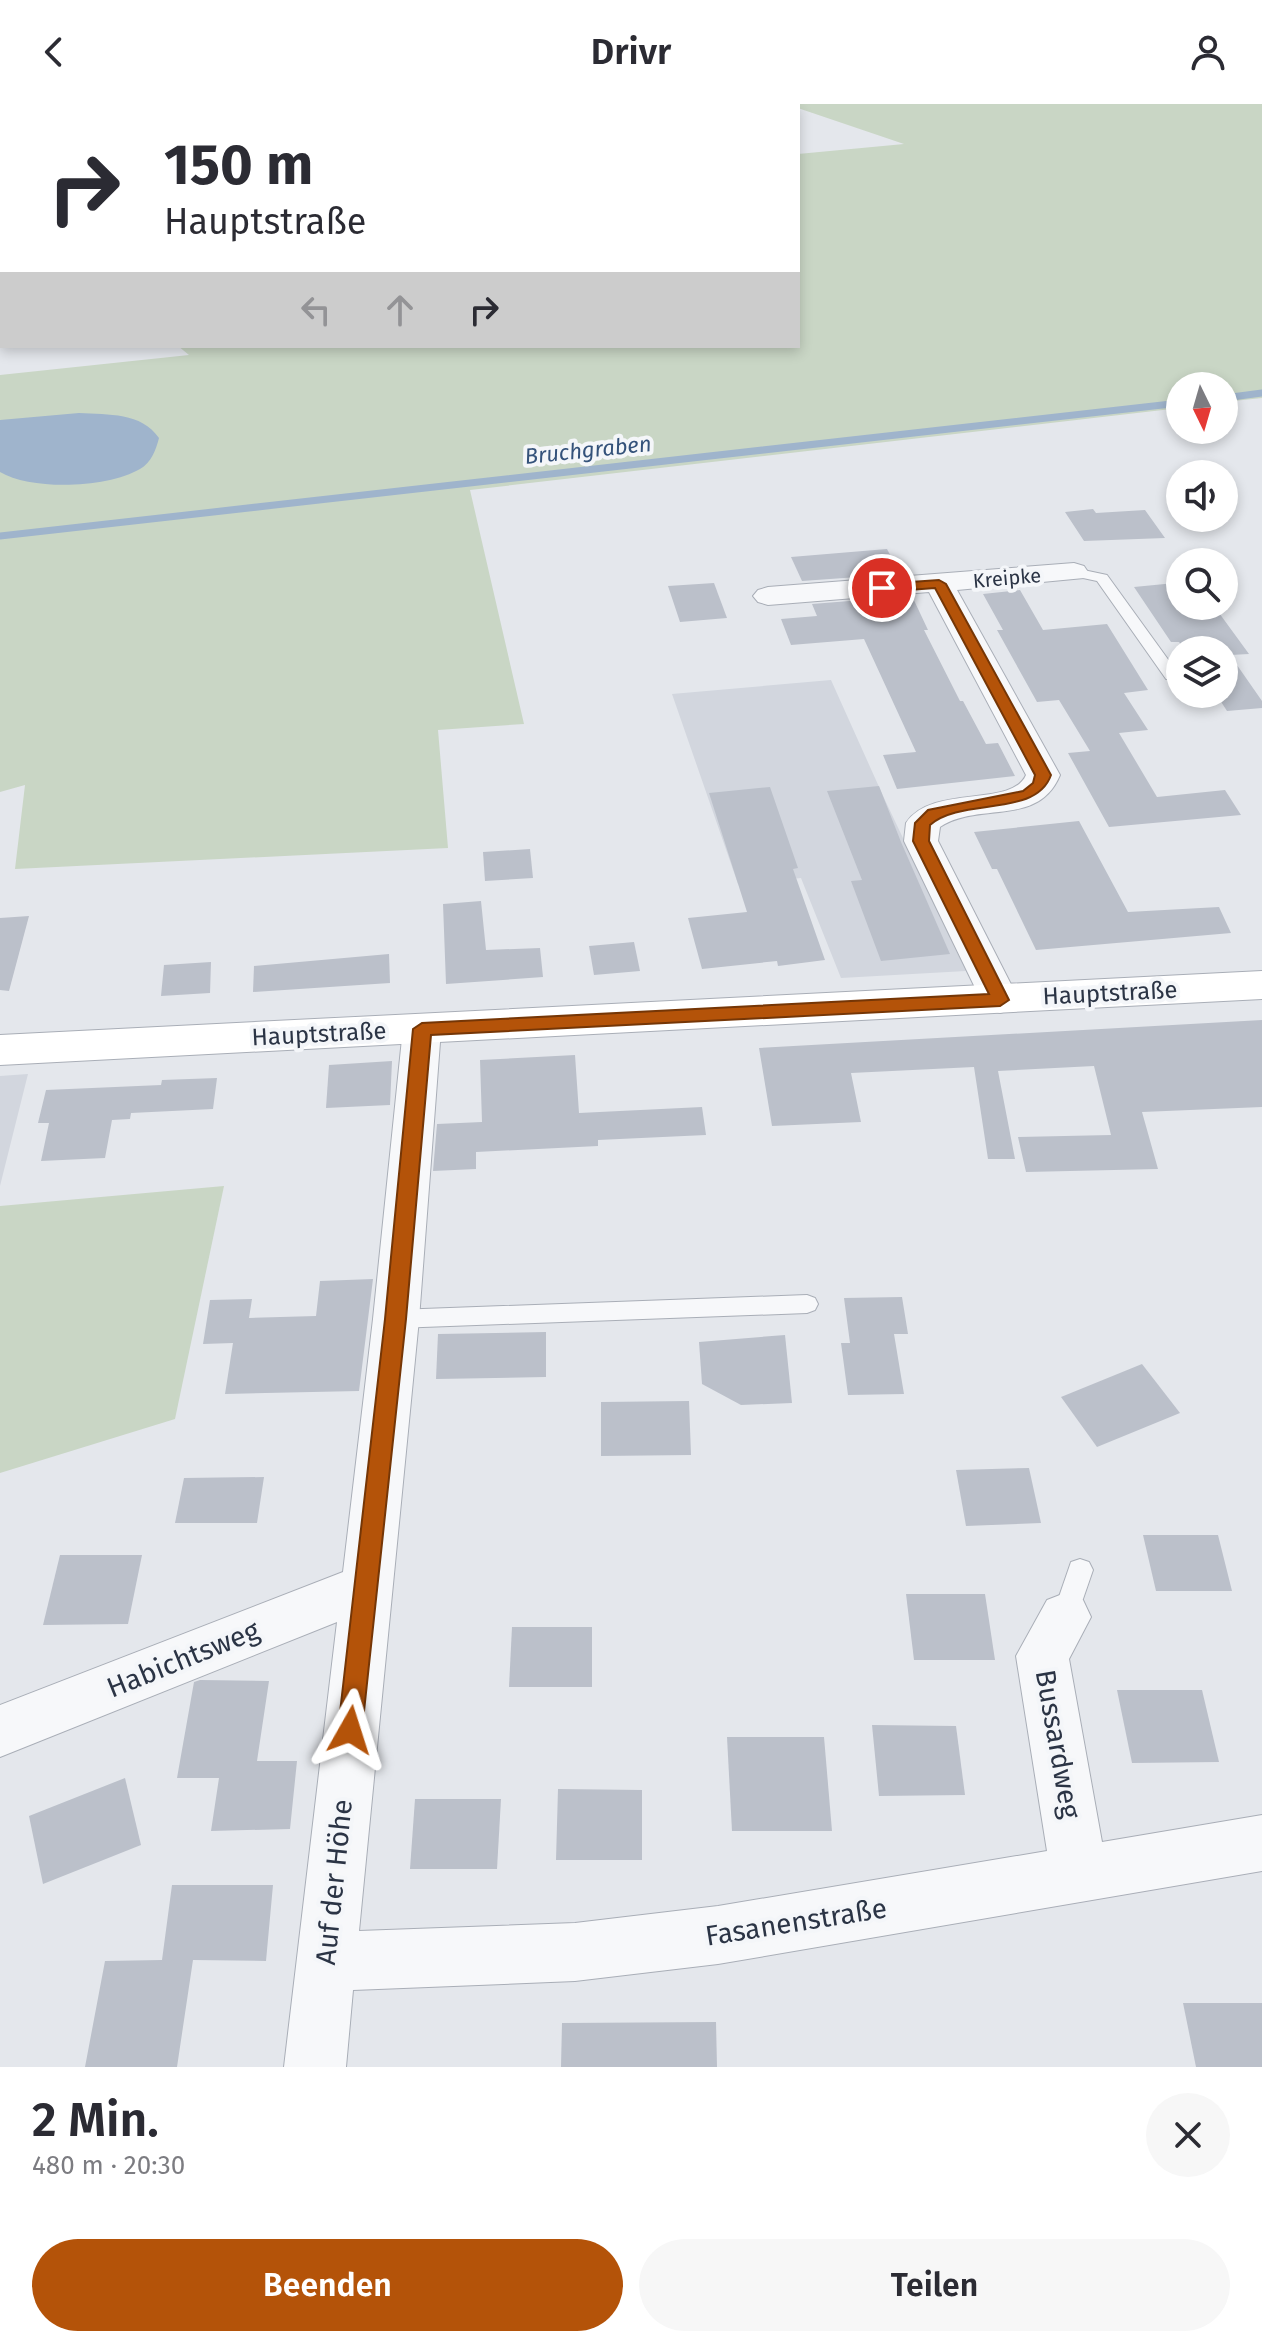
<!DOCTYPE html>
<html lang="de">
<head>
<meta charset="utf-8">
<style>
  body { margin:0; font-family:"Fira Sans",sans-serif; background:#f7f7f7; color:#2b2b33; height:100vh; display:flex; flex-direction:column; font-size:30px; white-space:nowrap }
  * { box-sizing:border-box; margin:0 }
  p { font-size:26px; color:#7c7c81 }
  .icon { flex:none; width:44px; height:44px; fill:none; stroke:currentColor; stroke-width:2; stroke-linecap:round; stroke-linejoin:round }
  .map { position:relative; height:1963px; overflow:hidden }
  .drawer { display:flex; flex-direction:column; background:#fff; flex:1 }
  .drawer>* { flex:none }
  .top-card { position:absolute; left:0px; top:0px; width:800px; height:244px; box-shadow:0 4px 12px #0003; background:#fff; color:#2b2b33; overflow:hidden }
  .needle { width:52px; rotate:175deg }
  .tools { position:absolute; left:1166px; top:268px; display:grid; gap:16px }
  .tools a { display:grid; place-items:center; width:72px; height:72px; border-radius:50%; background:#fff; box-shadow:0 4px 12px #0003; font-size:40px }
  .pin { position:absolute; display:grid; place-items:center; width:68px; height:68px; color:#fff; margin:-34px; border:4px solid #fff; border-radius:50%; box-shadow:0 2px 8px #0007 }
  .me { position:absolute; width:88px; margin:-44px; rotate:6deg; stroke-linejoin:round; filter:drop-shadow(0 0 6px #0008) }
  .turn { display:flex; align-items:center; gap:28px; height:168px; padding:0 32px; font-size:36px }
  .turn .icon { width:104px; height:104px; stroke-width:2.5 }
  .turn b { display:block; font-size:56px; line-height:68px }
  .lanes { display:flex; align-items:center; height:76px; padding:0 32px; background:#0003; justify-content:center; gap:40px; direction:ltr }
  .lanes .off { opacity:.35 }
  .round { display:grid; place-items:center; flex:none; width:84px; height:84px; border-radius:42px; background:#f7f7f7 }
  .head { display:flex; align-items:center; justify-content:space-between; height:136px; padding:0 32px }
  h1 { font-size:48px; font-weight:600; line-height:60px }
  .primary-button { display:flex; gap:16px; margin-top:auto; padding:16px 32px }
  .primary-button a { flex:1; height:92px; border-radius:48px; background:#b45309; color:#fff; font-size:32px; font-weight:600; line-height:92px; text-align:center }
  .primary-button a+a { background:#f7f7f7; color:#2b2b33 }
  header { display:flex; justify-content:space-between; align-items:center; height:104px; padding:0 32px; background:#fff; font-size:36px; font-weight:600 }
  .map>svg:first-child { display:block }
  .built { fill:#d2d6de }
  .green { fill:#c9d6c5 }
  .water { fill:#9fb4cc }
  .lines { fill:none; stroke-linecap:round; stroke-linejoin:round }
  .stream { stroke:#9fb4cc; stroke-width:7 }
  .building { fill:#bbc0ca }
  .service-casing { stroke:#a9aeb7; stroke-width:2 }
  .minor-casing { stroke:#a9aeb7; stroke-width:2 }
  .secondary-casing { stroke:#a9aeb7; stroke-width:2 }
  .service { fill:#f7f8fa; fill-rule:evenodd }
  .minor { fill:#f7f8fa; fill-rule:evenodd }
  .secondary { fill:#fff; fill-rule:evenodd }
  .route { fill:#b45309; stroke:#753606; stroke-width:2 }
  .labels { text-anchor:middle; dominant-baseline:central; stroke-width:8; stroke-linejoin:round; paint-order:stroke }
  .far-street-label { font-size:20px; fill:#2b3445; stroke:#f4f6f9 }
  .far-water-label { font-size:22px; font-style:italic; fill:#34527a; stroke:#f4f6f9 }
  .street-label { font-size:24px; fill:#2b3445; stroke:#f4f6f9 }
  .near-street-label { font-size:28px; fill:#2b3445; stroke:#f4f6f9 }
</style>
</head>
<body>
<header><svg class="icon" aria-label="back" viewBox="0 0 24 24"><path d="M15 5l-7 7 7 7"/></svg>Drivr<svg class="icon" aria-label="person" viewBox="0 0 24 24"><circle cx="12" cy="8" r="4"/><path d="M4 21q1-7 8-7t8 7"/></svg></header>
<div class="map">
<svg width="1262" height="1963" viewBox="0 0 1262 1963">
  <rect width="100%" height="100%" fill="#e4e7ec"/>
  <g class="built">
    <path d="M831,576L884,694L966,867L841,874L801,774L738,780L672,590Z"/>
    <path d="M28,970L0,1082V972Z"/>
  </g>
  <g class="green">
    <path d="M786,0H1262V294L1224,298V282H1180V304L470,386L524,620L438,626L448,744L15,765L25,681L0,688V271L189,251L178,242H798V50L904,40Z"/>
    <path d="M224,1082L175,1315L0,1369V1102Z"/>
  </g>
  <path class="water" d="M79,309C109,311 141,308 159,334C156,346 151,359 140,365C108,384 32,387 0,368V316Z"/>
  <g class="lines">
    <g class="stream">
      <path d="M1224,294L1262,289"/>
      <path d="M0,432L1180,299"/>
    </g>
  </g>
  <g class="building">
    <path d="M1093,405L1096,409L1145,406L1165,434L1084,437L1065,408Z"/>
    <path d="M887,445L900,470L802,477L791,453Z"/>
    <path d="M714,479L727,514L680,518L668,482Z"/>
    <path d="M1175,479L1180,486V502H1214L1249,550L1230,551L1262,597V604L1227,607L1216,590H1224V546H1185L1179,538H1171L1134,483Z"/>
    <path d="M1020,486L1043,526L1107,520L1148,586L1124,589L1148,626L1119,629L1157,693L1225,686L1241,711L1109,723L1068,649L1090,647L1059,596L1037,598L997,526H1003L983,490Z"/>
    <path d="M912,492L928,526H924L960,597H963L986,640L998,639L1015,672L897,685L883,651L916,648L864,535L791,541L781,515L817,512L812,500Z"/>
    <path d="M879,682L901,738L950,850L881,857L851,777L862,776L827,687Z"/>
    <path d="M770,683L798,764L793,765L825,856L778,862L777,857L702,865L688,814L747,808L709,689Z"/>
    <path d="M1079,717L1128,808L1219,803L1231,829L1036,846L997,765H992L974,728Z"/>
    <path d="M530,745L533,774L485,777L483,748Z"/>
    <path d="M481,797L486,846L540,844L543,873L446,880L443,800Z"/>
    <path d="M29,812L9,887L0,886V814Z"/>
    <path d="M634,838L640,867L594,871L589,842Z"/>
    <path d="M389,850L390,879L253,888L254,862Z"/>
    <path d="M211,858L210,889L161,892L164,861Z"/>
    <path d="M1262,916V1003L1142,1008L1158,1065L1026,1068L1018,1033L1111,1031L1094,962L998,967L1015,1055H988L974,963L851,969L861,1018L772,1022L759,944Z"/>
    <path d="M575,951L579,1009L702,1003L706,1031L598,1036V1042L476,1048V1065L433,1067L437,1020L482,1018L480,956Z"/>
    <path d="M392,957L390,1001L326,1004L329,961Z"/>
    <path d="M217,974L213,1005L131,1009L130,1015L112,1016L105,1054L41,1057L49,1019H38L46,986L161,981L162,976Z"/>
    <path d="M373,1175L359,1287L225,1290L233,1239L203,1240L210,1196L252,1195L249,1214L316,1212L320,1177Z"/>
    <path d="M902,1193L908,1230H894L904,1290L848,1291L841,1239H850L844,1194Z"/>
    <path d="M546,1228V1273L436,1275L438,1230Z"/>
    <path d="M785,1231L792,1299L741,1301L702,1280L699,1238Z"/>
    <path d="M1142,1260L1180,1309L1097,1343L1061,1293Z"/>
    <path d="M689,1297L691,1351L601,1352V1298Z"/>
    <path d="M1029,1364L1041,1419L966,1422L956,1366Z"/>
    <path d="M264,1373L257,1419H175L184,1374Z"/>
    <path d="M1143,1431H1218L1232,1487H1156Z"/>
    <path d="M60,1451H142L128,1520L43,1521Z"/>
    <path d="M906,1490H985L995,1556H914Z"/>
    <path d="M512,1523H592V1583H509Z"/>
    <path d="M200,1576L269,1577L257,1657H297L290,1725L211,1727L219,1674H177L194,1578Z"/>
    <path d="M1117,1586H1202L1219,1658L1132,1659Z"/>
    <path d="M872,1621L956,1622L965,1691L879,1692Z"/>
    <path d="M727,1633H824L832,1727H732Z"/>
    <path d="M125,1674L141,1741L43,1780L29,1712Z"/>
    <path d="M558,1685L642,1686V1756H556Z"/>
    <path d="M415,1695H501L497,1765H410Z"/>
    <path d="M172,1781H273L266,1857L193,1856L177,1963H85L105,1857L162,1856Z"/>
    <path d="M1183,1899H1262V1963H1196Z"/>
    <path d="M716,1918L717,1963H561L562,1919Z"/>
  </g>
  <g class="lines">
    <defs>
      <g id="service">
        <path d="M1074,464L1107,471L1180,572L1178,575H1166L1097,477L1069,471V465Z"/>
        <path d="M807,1191L815,1194L818,1200L815,1206L807,1209L396,1224L388,1221L385,1215L388,1209L396,1206Z"/>
        <path d="M1080,1455L1089,1458L1093,1466L1074,1521L1065,1525L1056,1521L1052,1513L1071,1458Z"/>
      </g>
      <g id="minor">
        <path d="M1074,459L1084,462L1088,468L1084,474L957,486L1060,671C1038,724 979,697 940,723L938,737L1019,896L1013,905L1000,909L987,905L981,896L904,737L906,719C932,680 1012,704 1026,671L929,488L768,501L758,498L753,492L758,486L768,483Z"/>
        <path d="M422,911L436,915L441,925L419,1215L359,1827L575,1819L718,1802L1047,1747L1016,1552L1047,1496L1065,1489L1083,1496L1091,1513L1069,1555L1102,1738L1262,1711V1767L718,1860L575,1877L353,1886L346,1963H284L337,1518L0,1653V1601L343,1468L373,1215L403,925L408,915Z"/>
      </g>
      <path id="secondary" d="M1262,867V895L0,961V931Z"/>
    </defs>
    <use href="#service" class="service-casing"/>
    <use href="#minor" class="minor-casing"/>
    <use href="#secondary" class="secondary-casing"/>
    <use href="#service" class="service"/>
    <use href="#minor" class="minor"/>
    <use href="#secondary" class="secondary"/>
  </g>
  <path class="route" d="M939,476L946,480L1051,671C1036,714 962,693 930,721L929,737L1009,896L1000,902L431,931L406,1215L362,1626L358,1634L350,1637L341,1634L338,1626L385,1215L413,925L422,919L989,890L913,737L915,719L928,706L1023,687L1033,679L1035,671L935,484L882,488L875,484L882,480Z"/>
  <g class="labels">
    <g class="far-street-label">
      <text transform="translate(1007 474) rotate(-5)">Kreipke</text>
    </g>
    <g class="far-water-label">
      <text transform="translate(588 346) rotate(-6)">Bruchgraben</text>
    </g>
    <g class="street-label">
      <text transform="translate(1110 889) rotate(-3)">Hauptstraße</text>
      <text transform="translate(319 930) rotate(-3)">Hauptstraße</text>
    </g>
    <g class="near-street-label">
      <text transform="translate(183 1555) rotate(-22)">Habichtsweg</text>
      <text transform="translate(1058 1640) rotate(80)">Bussardweg</text>
      <text transform="translate(334 1778) rotate(-84)">Auf der Höhe</text>
      <text transform="translate(796 1818) rotate(-9)">Fasanenstraße</text>
    </g>
  </g>
</svg>
<div class="tools">
<a><svg class="needle" viewBox="-14 -14 28 28"><path d="M0-13l5 13h-10z" fill="#e53935"/><path d="M0 13l5-13h-10z" fill="#7c7c81"/></svg></a>
<a><svg class="icon" aria-label="sound" viewBox="0 0 24 24"><path d="M4 9h4l5-4v14l-5-4H4zM17 9q2 3 0 6"/></svg></a>
<a><svg class="icon" aria-label="search" viewBox="0 0 24 24"><circle cx="10" cy="10" r="6"/><path d="M15 15l6 6"/></svg></a>
<a><svg class="icon" aria-label="layers" viewBox="0 0 24 24"><path d="M12 4l9 5-9 5-9-5zM3 14l9 5 9-5"/></svg></a>
</div>
<div class="pin" style="left:882px;top:484px;background:#d93025"><svg class="icon" aria-label="arrive" viewBox="0 0 24 24"><path d="M6 21V4h12l-3 4 3 4H6"/></svg></div>
<svg class="me" style="left:350px;top:1626px" viewBox="-20 -20 40 40"><path d="M0-17L14 15 0 8-14 15z" fill="#b45309" stroke="#fff" stroke-width="4"/></svg>
<div class="top-card">
<div class="turn"><svg class="icon" aria-label="right" viewBox="0 0 24 24"><path d="M7 20v-9h11M14 6l5 5-5 5"/></svg><div><b>150 m</b>Hauptstraße</div></div>
<div class="lanes"><svg class="icon off" aria-label="left" viewBox="0 0 24 24"><path d="M17 20v-9H6M10 6l-5 5 5 5"/></svg><svg class="icon off" aria-label="ahead" viewBox="0 0 24 24"><path d="M12 20V5M6 11l6-6 6 6"/></svg><svg class="icon" aria-label="right" viewBox="0 0 24 24"><path d="M7 20v-9h11M14 6l5 5-5 5"/></svg></div>
</div>
</div>
<section class="drawer">
<div class="head"><div><h1>2 Min.</h1><p>480 m · 20:30</p></div><a class="round"><svg class="icon" aria-label="close" viewBox="0 0 24 24"><path d="M6 6l12 12M18 6L6 18"/></svg></a></div>
<div class="primary-button"><a>Beenden</a><a>Teilen</a></div>
</section>
</body>
</html>
